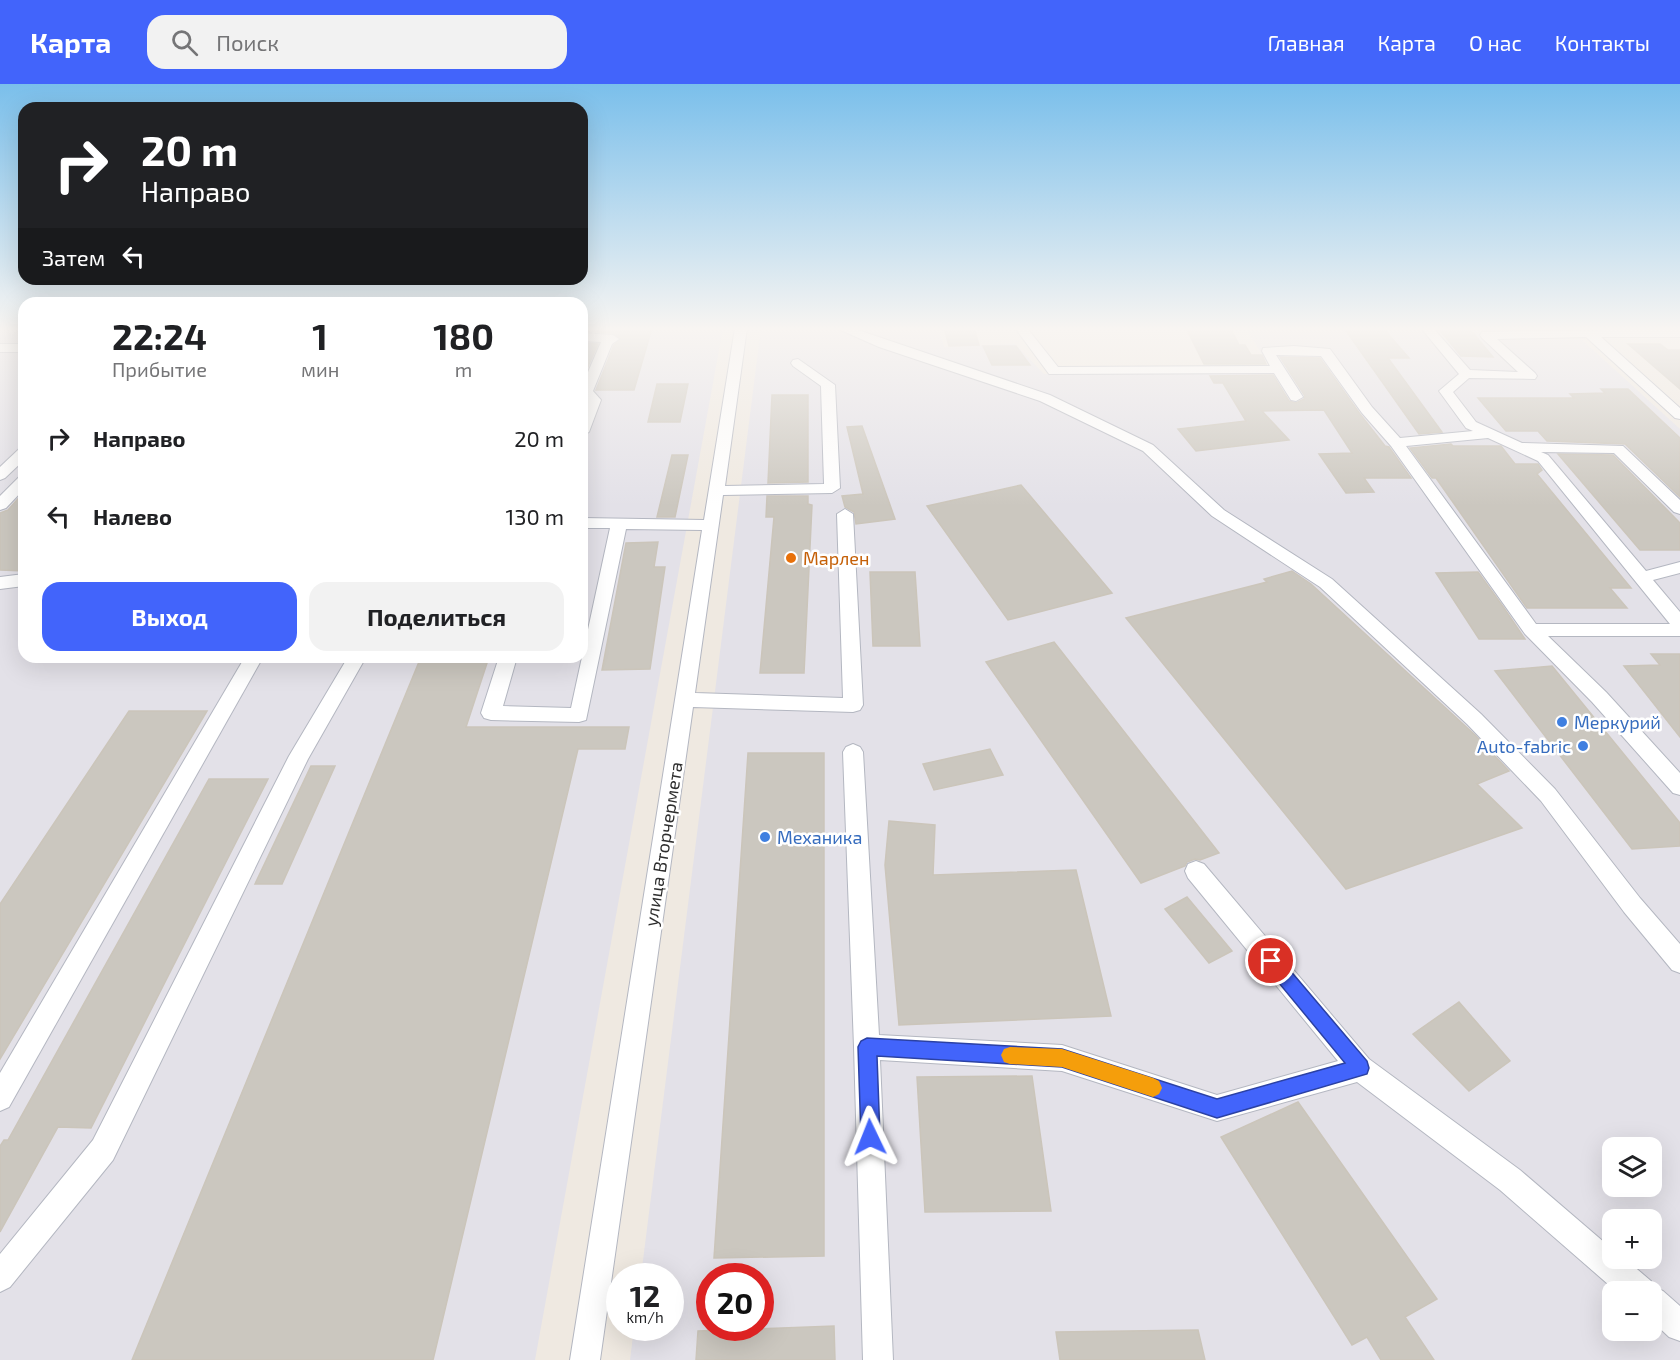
<!DOCTYPE html>
<html lang="ru">
<head>
<meta charset="utf-8">
<style>
  body { margin:0; font-family:"Exo 2",sans-serif; background:#f2f2f2; color:#202124; height:100vh; display:flex; flex-direction:column; font-size:22px; white-space:nowrap }
  * { box-sizing:border-box; margin:0 }
  p { font-size:20px; color:#757577 }
  .icon { flex:none; width:33px; height:33px; fill:none; stroke:currentColor; stroke-width:2; stroke-linecap:round; stroke-linejoin:round }
  .map { position:relative; flex:1; overflow:hidden }
  .details { position:absolute; left:18px; top:213px; width:570px; height:366px; display:flex; flex-direction:column; background:#fff; border-radius:18px; box-shadow:0 6px 24px #0002 }
  .details>* { flex:none }
  .guide { position:absolute; left:18px; top:18px; width:570px; height:183px; border-radius:18px; box-shadow:0 6px 24px #0002; background:#202124; color:#fff; overflow:hidden }
  .tools { position:absolute; left:1602px; top:1053px; display:grid; gap:12px }
  .tools a { display:grid; place-items:center; width:60px; height:60px; border-radius:12px; background:#fff; box-shadow:0 6px 24px #0002; font-size:30px }
  .speed { position:absolute; left:606px; top:1179px; display:flex; gap:12px; font-size:30px; font-weight:700; text-align:center }
  .speed>* { display:grid; place-content:center; width:78px; height:78px; border-radius:50%; background:#fff; box-shadow:0 6px 24px #0002; line-height:1 }
  .speed small { font-size:15px; font-weight:400 }
  .speed .limit { border:9px solid #d22; background:#fff; color:#111 }
  .pin { position:absolute; display:grid; place-items:center; width:51px; height:51px; color:#fff; margin:-26px; border:3px solid #fff; border-radius:50%; box-shadow:0 2px 6px #0007 }
  .me { position:absolute; width:66px; margin:-33px; rotate:358deg; stroke-linejoin:round; filter:drop-shadow(0 0 4px #0008) }
  .turn { display:flex; align-items:center; gap:21px; height:126px; padding:0 24px; font-size:27px }
  .turn .icon { width:78px; height:78px; stroke-width:2.5 }
  .turn b { display:block; font-size:42px; line-height:51px }
  .then { display:flex; align-items:center; height:57px; padding:0 24px; background:#0003; gap:12px; font-size:22px }
  .eta { display:flex; justify-content:space-evenly; align-items:center; height:102px; text-align:center }
  .eta b { font-size:36px; font-weight:700; line-height:42px }
  .button { display:flex; gap:12px; margin-top:auto; padding:12px 24px }
  .button a { flex:1; height:69px; border-radius:18px; background:#4264fb; color:#fff; font-size:24px; font-weight:700; line-height:69px; text-align:center }
  .button a+a { background:#f2f2f2; color:#202124 }
  ul { padding:0; list-style:none }
  li { display:flex; align-items:center; gap:18px; height:78px; padding:0 24px }
  li div { flex:1 }
  li b { display:block; font-size:22px }
  li em { font-style:normal }
  header { display:flex; align-items:center; gap:36px; box-sizing:border-box; height:84px; padding:0 30px; background:#4264fb; color:#fff }
  header strong { font-size:28px }
  nav { display:flex; gap:33px; margin-inline-start:auto; font-size:21px }
  .search { width:420px; height:54px; background:#f2f2f2; display:flex; align-items:center; gap:15px; box-sizing:border-box; padding:0 21px; border-radius:18px; color:#757577; font-size:22px }
  .map>svg:first-child { display:block }
  .industrial { fill:#e3e1e8; fill-rule:evenodd }
  .building { fill:#cbc7bf; stroke:#cbc5ba; stroke-width:1.5 }
  .lines { fill:none; stroke-linecap:round; stroke-linejoin:round }
  .minor-casing { stroke:#b4b7c1; stroke-width:2 }
  .minor { fill:#fff; fill-rule:evenodd }
  .route { fill:#4264fb; stroke:#2b41a3; stroke-width:1.5 }
  .slow { fill:#f59e0b }
  .food-dot { fill:#e8710a; stroke:#fff; stroke-width:2 }
  .shop-dot { fill:#3f7fe0; stroke:#fff; stroke-width:2 }
  .labels { text-anchor:middle; dominant-baseline:central; stroke-width:5; stroke-linejoin:round; paint-order:stroke }
  .food-label { font-size:18px; fill:#c56008; stroke:#fff; text-anchor:start }
  .shop-label { font-size:18px; fill:#366cbe; stroke:#fff; text-anchor:start }
  .street-label { font-size:18px; fill:#2e2e2e; stroke:#fff }
</style>
</head>
<body>
<header>
<strong>Карта</strong>
<div class="search"><svg class="icon" aria-label="search" viewBox="0 0 24 24"><circle cx="10" cy="10" r="6"/><path d="M15 15l6 6"/></svg>Поиск</div>
<nav><a>Главная</a><a>Карта</a><a>О нас</a><a>Контакты</a></nav>
</header>
<div class="map">
<svg width="1680" height="1276" viewBox="0 0 1680 1276">
  <rect width="100%" height="100%" fill="#efe9e1"/>
  <g class="industrial">
    <path d="M0,244H24V573H582V244H723L535,1276H0Z"/>
    <path d="M761,244H938L944,263L1015,260L1044,290L1272,287L1246,244H1569L1680,345V1276H630L634,1244H670V1192H641ZM1612,1064H1652V1102H1612ZM1612,1136H1652V1174H1612ZM710,1192H760V1244H710ZM1612,1208H1652V1246H1612Z"/>
  </g>
  <g class="building">
    <path d="M582,244H652L634,306H596L614,261L621,255L613,249L582,247Z"/>
    <path d="M944,244H974L979,261L949,262Z"/>
    <path d="M1186,244L1231,245L1239,261H1245L1251,271H1262L1266,280H1204Z"/>
    <path d="M1344,244H1383L1409,274H1388L1442,348L1419,350Z"/>
    <path d="M1438,244H1469L1493,273L1461,272Z"/>
    <path d="M582,259L598,260L582,296Z"/>
    <path d="M1628,260H1660L1668,266H1680V305Z"/>
    <path d="M983,262H1016L1030,281H992Z"/>
    <path d="M1280,273L1320,274L1360,330L1385,362L1389,363L1411,394H1364L1374,408L1346,409L1319,370L1352,369L1324,326L1262,327L1289,356L1196,367L1178,345L1246,337L1223,299H1214L1210,292L1273,291L1289,317L1296,319L1304,315L1305,312Z"/>
    <path d="M657,300H688L680,338H648Z"/>
    <path d="M1601,305H1628L1680,354V413L1625,360L1547,357L1538,347H1506L1478,314H1574L1570,310L1605,309Z"/>
    <path d="M772,311H808V398L768,399Z"/>
    <path d="M862,342L895,435L856,440L854,428L845,423L842,412L863,410L847,343Z"/>
    <path d="M1451,360L1453,362H1501L1515,380H1538L1542,386L1537,390L1631,504H1610L1627,524H1527L1436,394H1432L1410,364Z"/>
    <path d="M1558,370L1613,371L1680,439V466H1640Z"/>
    <path d="M672,371H688L675,433H657Z"/>
    <path d="M1021,401L1112,509L1008,536L927,422Z"/>
    <path d="M24,408V487L0,486V429L8,426Z"/>
    <path d="M767,412H808V420L812,421L804,589H760L774,433H766Z"/>
    <path d="M658,458L654,483H665L650,585L602,586L626,459Z"/>
    <path d="M1292,487L1311,500L1475,651L1509,687L1477,700L1522,744L1346,805L1126,534L1267,498L1264,495Z"/>
    <path d="M870,488H915L920,562H873Z"/>
    <path d="M1478,488L1504,524L1525,555H1479L1436,489Z"/>
    <path d="M1054,558L1219,769L1200,776L1195,775L1187,778L1185,782L1141,799L986,578Z"/>
    <path d="M1651,570H1680V653L1624,582L1660,581Z"/>
    <path d="M421,573H489L466,643H629L625,665H578L433,1276H132Z"/>
    <path d="M1552,582L1680,739V762L1632,765L1495,587Z"/>
    <path d="M129,627H207L0,975V820Z"/>
    <path d="M990,665L1003,691L934,706L923,680Z"/>
    <path d="M748,669H824V1172L714,1174Z"/>
    <path d="M311,682H335L282,800H255Z"/>
    <path d="M209,695H268L91,1044L58,1043L0,1148V1062L4,1056H8Z"/>
    <path d="M889,737L935,741L933,791L1076,786L1111,932L899,941L885,781Z"/>
    <path d="M1187,813L1232,867L1209,879L1165,825Z"/>
    <path d="M1459,918L1510,977L1469,1007L1413,950Z"/>
    <path d="M1032,992L1051,1127L925,1128L917,993Z"/>
    <path d="M1298,1018L1437,1215L1405,1233L1434,1276H1381L1367,1253L1352,1261L1221,1053Z"/>
    <path d="M834,1242L835,1276H696L698,1247Z"/>
    <path d="M1198,1246L1205,1276H1060L1056,1248Z"/>
  </g>
  <g class="lines">
    <defs>
      <g id="minor">
        <path d="M735,244H747L725,402L824,400L821,302L793,282L791,279L793,276L798,275L835,301L840,404L832,409L723,411L695,609L843,614L837,430L845,425L853,430L863,621L860,626L853,628L693,623L600,1276H570L702,446L626,445L586,636L579,638L491,636L484,634L481,629L499,573H517L503,622L571,624L610,444H582V434L704,436Z"/>
        <path d="M836,244H852L1050,311L1153,361L1224,426L1332,495L1481,630L1555,705L1640,814L1680,860V889L1672,886L1624,828L1541,717L1467,640L1320,503L1212,432L1143,367L1040,317L879,263Z"/>
        <path d="M1015,244H1027L1058,283L1266,282H1270L1262,267L1263,264L1294,262L1330,265L1372,323L1400,354L1473,347L1466,344L1439,307L1459,290L1421,244H1433L1470,286L1518,288L1482,254L1480,251L1482,248L1680,245V253H1601L1680,324V335L1675,334L1586,253L1497,255L1535,289L1537,292L1535,295L1469,294L1453,308L1476,338L1522,359L1623,362L1680,416V430L1674,428L1614,369L1541,368L1548,371L1646,487L1680,478V489L1653,496L1680,528V552H1548L1606,608L1680,689V711L1673,709L1592,618L1525,550L1391,362L1362,329L1321,272L1276,271L1303,313L1296,317L1291,316L1274,289L1049,290ZM1488,354L1538,377L1670,540H1536L1406,362Z"/>
        <path d="M582,249L613,251L619,255L612,260L593,307L601,316L589,348L582,352V329L586,320H582V302L601,258L582,257Z"/>
        <rect x="0" y="260" width="24" height="8"/>
        <path d="M24,364V376L5,394L0,396V383L19,365Z"/>
        <path d="M24,391V405L6,424L0,426V412L19,393Z"/>
        <path d="M24,490V502L0,505V493Z"/>
        <path d="M245,573H263L9,1023L0,1027V989Z"/>
        <path d="M348,573H366L308,675L113,1076L10,1203L0,1208V1170L93,1056L289,672Z"/>
        <path d="M853,660L860,663L863,668L879,951L1062,961L1217,1011L1338,977L1188,794L1185,787L1188,780L1196,777L1204,780L1369,975L1520,1086L1612,1165V1174H1624L1651,1197L1653,1203L1663,1207L1680,1222V1257L1669,1253L1652,1237V1208H1617L1500,1106L1357,998L1217,1037L1062,987L880,976L893,1276H863L854,963L843,668L846,663Z"/>
      </g>
    </defs>
    <use href="#minor" class="minor-casing"/>
    <use href="#minor" class="minor"/>
  </g>
  <linearGradient id="sky" x2="0" y2="1"><stop stop-color="#7abfeb"/><stop offset="0.58" stop-color="#f8f5f2"/><stop offset="1" stop-color="#f8f5f2" stop-opacity="0"/></linearGradient>
  <rect width="1680" height="422" fill="url(#sky)"/>
  <path class="route" d="M1271,869L1277,871L1367,977L1369,984L1367,990L1217,1034L1062,983L877,972L880,1053L877,1059L870,1062L864,1059L861,1053L858,963L861,957L867,954L1062,965L1217,1015L1345,979L1265,882L1263,877L1265,871Z"/>
  <path class="slow" d="M1010,963L1062,965L1153,994L1159,997L1162,1004L1159,1010L1153,1013L1062,983L1010,980L1004,978L1001,971L1004,965Z"/>
  <circle class="food-dot" cx="791" cy="474" r="6"/>
  <g class="shop-dot">
    <circle cx="1562" cy="638" r="6"/>
    <circle cx="1583" cy="662" r="6"/>
    <circle cx="765" cy="753" r="6"/>
  </g>
  <g class="labels">
    <g class="food-label">
      <text x="803" y="474">Марлен</text>
    </g>
    <g class="shop-label">
      <text x="1574" y="638">Меркурий</text>
      <text x="1571" y="662" text-anchor="end">Auto-fabric</text>
      <text x="777" y="753">Механика</text>
    </g>
    <g class="street-label">
      <text transform="translate(663 760) rotate(-81)">улица Вторчермета</text>
    </g>
  </g>
</svg>
<div class="tools">
<a><svg class="icon" aria-label="layers" viewBox="0 0 24 24"><path d="M12 4l9 5-9 5-9-5zM3 14l9 5 9-5"/></svg></a>
<a>+</a>
<a>−</a>
</div>
<div class="speed"><div>12<small>km/h</small></div><div class="limit">20</div></div>
<div class="pin" style="left:1271px;top:877px;background:#d93025"><svg class="icon" aria-label="arrive" viewBox="0 0 24 24"><path d="M6 21V4h12l-3 4 3 4H6"/></svg></div>
<svg class="me" style="left:870px;top:1053px" viewBox="-20 -20 40 40"><path d="M0-17L14 15 0 8-14 15z" fill="#4264fb" stroke="#fff" stroke-width="4"/></svg>
<div class="guide">
<div class="turn"><svg class="icon" aria-label="right" viewBox="0 0 24 24"><path d="M7 20v-9h11M14 6l5 5-5 5"/></svg><div><b>20 m</b>Направо</div></div>
<div class="then">Затем<svg class="icon" aria-label="left" viewBox="0 0 24 24"><path d="M17 20v-9H6M10 6l-5 5 5 5"/></svg></div>
</div>
<section class="details">
<div class="eta">
<div><b>22:24</b><p>Прибытие</p></div>
<div><b>1</b><p>мин</p></div>
<div><b>180</b><p>m</p></div>
</div>
<ul>
<li><svg class="icon" aria-label="right" viewBox="0 0 24 24"><path d="M7 20v-9h11M14 6l5 5-5 5"/></svg><div><b>Направо</b></div><em>20 m</em></li>
<li><svg class="icon" aria-label="left" viewBox="0 0 24 24"><path d="M17 20v-9H6M10 6l-5 5 5 5"/></svg><div><b>Налево</b></div><em>130 m</em></li>
</ul>
<div class="button"><a>Выход</a><a>Поделиться</a></div>
</section>
</div>
</body>
</html>
